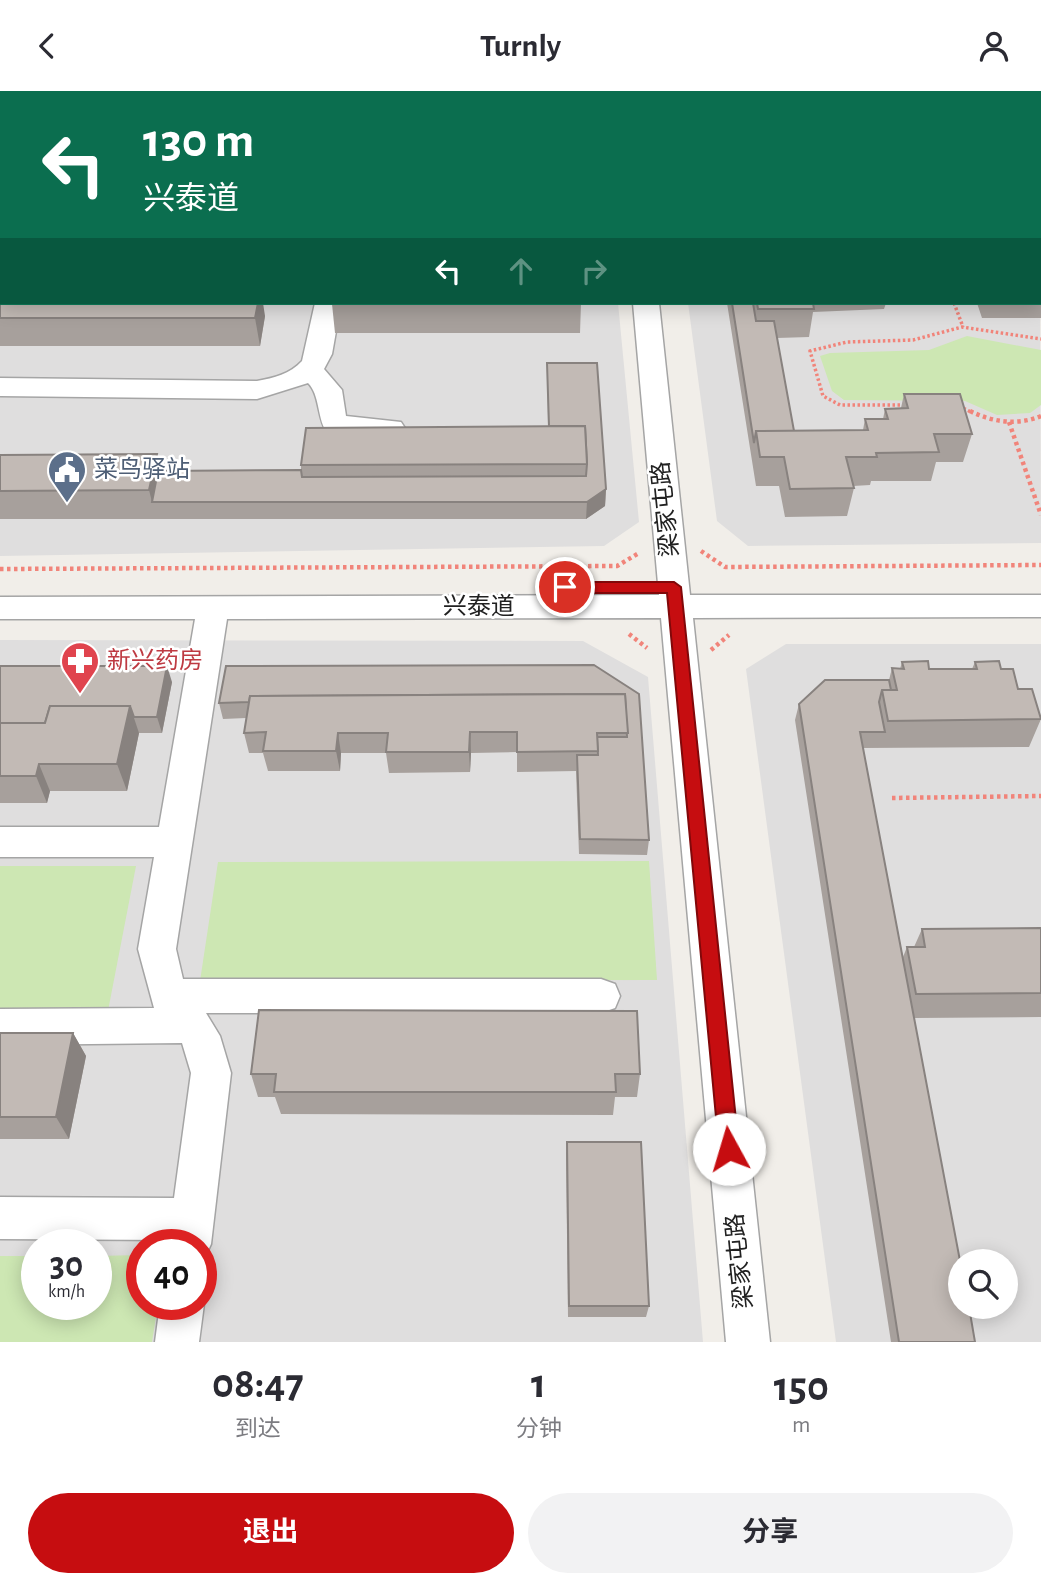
<!DOCTYPE html>
<html lang="zh">
<head>
<meta charset="utf-8">
<style>
  body { margin:0; font-family:"Alegreya Sans","Noto Sans SC",sans-serif; background:#f2f2f3; color:#2b2b33; height:100vh; display:flex; flex-direction:column; font-size:26px; white-space:nowrap }
  * { box-sizing:border-box; margin:0 }
  p { font-size:23px; color:#7c7c81 }
  .icon { flex:none; width:38px; height:38px; fill:none; stroke:currentColor; stroke-width:2; stroke-linecap:round; stroke-linejoin:round }
  .map { position:relative; height:1251px; overflow:hidden }
  .drawer { display:flex; flex-direction:column; background:#fff; flex:1 }
  .drawer>* { flex:none }
  .hud { position:absolute; left:0px; top:0px; width:1041px; height:214px; box-shadow:0 4px 18px #0003; background:#0b6e4f; color:#fff; overflow:hidden }
  .buttons { position:absolute; left:948px; top:1158px; display:grid; gap:14px }
  .buttons a { display:grid; place-items:center; width:70px; height:70px; border-radius:50%; background:#fff; box-shadow:0 4px 18px #0003; font-size:35px }
  .speed { position:absolute; left:21px; top:1138px; display:flex; gap:14px; font-size:35px; font-weight:700; text-align:center }
  .speed>* { display:grid; place-content:center; width:91px; height:91px; border-radius:50%; background:#fff; box-shadow:0 4px 18px #0003; line-height:1 }
  .speed small { font-size:18px; font-weight:400 }
  .speed .limit { border:10px solid #d22; background:#fff; color:#111 }
  .pin { position:absolute; display:grid; place-items:center; width:60px; height:60px; color:#fff; margin:-30px; border:4px solid #fff; border-radius:50%; box-shadow:0 2px 7px #0007 }
  .me { position:absolute; width:77px; margin:-38px; rotate:354deg; stroke-linejoin:round; filter:drop-shadow(0 0 5px #0008) }
  .turn { display:flex; align-items:center; gap:24px; height:147px; padding:0 28px; font-size:32px }
  .turn .icon { width:91px; height:91px; stroke-width:2.5 }
  .turn b { display:block; font-size:49px; line-height:60px }
  .lanes { display:flex; align-items:center; height:66px; padding:0 28px; background:#0003; justify-content:center; gap:35px; direction:ltr }
  .lanes .off { opacity:.35 }
  .eta { display:flex; justify-content:space-evenly; align-items:center; height:119px; text-align:center }
  .eta b { font-size:42px; font-weight:700; line-height:49px }
  .cta { display:flex; gap:14px; margin-top:auto; padding:14px 28px }
  .cta a { flex:1; height:80px; border-radius:42px; background:#c60d10; color:#fff; font-size:28px; font-weight:700; line-height:80px; text-align:center }
  .cta a+a { background:#f2f2f3; color:#2b2b33 }
  header { display:flex; justify-content:space-between; align-items:center; height:91px; padding:0 28px; background:#fff; font-size:32px; font-weight:700 }
  .map>svg:first-child { display:block }
  .residential { fill:#dfdede; fill-rule:evenodd }
  .grass { fill:#cde7b3 }
  .lines { fill:none; stroke-linecap:round; stroke-linejoin:round }
  .minor-casing { stroke:#a5a5a5; stroke-width:3 }
  .path-far1 { stroke:#f1847a; stroke-width:3.5; stroke-dasharray:2.5 2.5; stroke-linecap:butt }
  .path { stroke:#f1847a; stroke-width:4.5; stroke-dasharray:3.5 3.5; stroke-linecap:butt }
  .minor { fill:#fff; fill-rule:evenodd }
  .wall { fill:#a7a09c }
  .shaded-wall { fill:#88827f }
  .building { fill:#c2bab5; stroke:#88827f; stroke-width:2 }
  .route { fill:#c60d10; stroke:#81080a; stroke-width:2 }
  .labels { text-anchor:middle; dominant-baseline:central; stroke-width:5; stroke-linejoin:round; paint-order:stroke }
  .service-label { font-size:24px; fill:#4e5e75; stroke:#fff; text-anchor:start }
  .street-label { font-size:24px; fill:#212121; stroke:#fff }
  .health-label { font-size:24px; fill:#be3a42; stroke:#fff; text-anchor:start }
</style>
</head>
<body>
<header><svg class="icon" aria-label="back" viewBox="0 0 24 24"><path d="M15 5l-7 7 7 7"/></svg>Turnly<svg class="icon" aria-label="person" viewBox="0 0 24 24"><circle cx="12" cy="8" r="4"/><path d="M4 21q1-7 8-7t8 7"/></svg></header>
<div class="map">
<svg width="1041" height="1251" viewBox="0 0 1041 1251">
  <rect width="100%" height="100%" fill="#f1eee9"/>
  <g class="residential">
    <path d="M0,0H597L2,2V212H618L639,431L604,455L0,465Z"/>
    <path d="M1040,165L1041,452L748,455L717,430L688,212H1040Z"/>
    <path d="M0,549L583,550L648,586L703,1251H0ZM37,1153H96V1213H37ZM142,1153H201V1213H142Z"/>
    <path d="M786,553H1041V1251H836L746,578ZM961,1171H1006V1216H961Z"/>
  </g>
  <g class="grass">
    <path d="M658,0H982L984,2H659Z"/>
    <path d="M967,245L1041,259V314L1030,322L997,324L965,310L844,309L832,300L820,265L830,262L929,259Z"/>
    <path d="M649,770L657,889L200,890L218,771Z"/>
    <path d="M0,775H136L107,925H0Z"/>
    <path d="M142,1164V1213H158L152,1251H0V1165H37V1213H96V1165Z"/>
  </g>
  <g class="lines">
    <defs>
      <g id="minor">
        <path d="M30,0H52L29,2Z"/>
        <rect x="347" y="0" width="22" height="2"/>
        <rect x="509" y="0" width="22" height="2"/>
        <path d="M614,0H636L637,2H615Z"/>
        <path d="M1026,0H1041V8L1040,2Z"/>
        <rect x="0" y="33" width="2" height="14"/>
        <path d="M0,90H2L0,109Z"/>
        <rect x="1040" y="161" width="1" height="14"/>
        <rect x="0" y="177" width="2" height="16"/>
        <path d="M315,212H341L332,263L324,278L342,299L346,325L401,331L405,337L401,343L391,346L326,340C317,326 320,304 308,292L257,308L0,305V287L257,290C274,287 290,283 302,270Z"/>
        <path d="M633,212H659L690,504H1041V526L693,527L770,1251H726L661,527L227,528L176,858L183,888H601L615,893L620,905L615,917L601,922H206L220,945L231,982L211,1153L204,1168L201,1169V1153H168V1149L0,1148V1106L174,1107L191,982L182,952L0,954V918L154,917L138,858L154,766H0V736H159L195,528H0V506L659,504Z"/>
        <path d="M201,1206L204,1213L199,1251H155L160,1213H201Z"/>
      </g>
    </defs>
    <use href="#minor" class="minor-casing"/>
    <g class="path-far1">
      <path d="M954,212L963,236"/>
      <path d="M905,314H840L823,305L810,260L847,251L913,249L962,236L1041,248"/>
      <path d="M959,315L973,322"/>
    </g>
    <g class="path">
      <path d="M970,320C992,331 1017,335 1041,325"/>
      <path d="M1009,331L1041,424"/>
      <path d="M701,460L725,476L1041,474"/>
      <path d="M0,478L617,475L639,462"/>
      <path d="M629,543L647,557"/>
      <path d="M711,559L729,544"/>
      <path d="M892,707L1041,705"/>
    </g>
    <use href="#minor" class="minor"/>
  </g>
  <g class="wall">
    <path d="M1040,97L1041,99V156H1040Z"/>
    <path d="M1040,176H1041V227H982L977,212H1040Z"/>
    <path d="M0,196L265,225L260,255H0Z"/>
    <path d="M581,212L580,242H335L332,213Z"/>
    <path d="M727,212H886L884,218L813,221L809,246L777,247L794,340L863,339L865,328H883L885,318L901,317L904,303L972,343L963,371H936L931,390H871L870,394L853,395L854,397L847,425L785,426L779,395H756Z"/>
    <path d="M547,272L606,398L605,415L586,428H0V364L161,380L301,379V374L548,335Z"/>
    <path d="M902,571L929,578H972L975,571L1001,578L1018,598L1041,628L1029,656L863,657L903,866L907,856H914L922,838L1041,837V926L914,927L975,1251H891L795,629L799,613L889,589L892,577L900,578Z"/>
    <path d="M0,575L172,591L162,642H139L127,700H50L47,712H0Z"/>
    <path d="M639,603L649,749L647,764L579,763L576,680L517,681V661L471,662L470,681L389,682L386,662H341L340,680H268L263,662H249L244,642L246,627L223,628L219,612Z"/>
    <path d="M0,942H73L86,965L69,1048H0Z"/>
    <path d="M251,983H640L637,1006H615L613,1024L281,1023L275,1006H258Z"/>
    <path d="M567,1051L649,1215L646,1226H568L566,1063Z"/>
  </g>
  <g class="shaded-wall">
    <path d="M258,212H263L265,225L260,255L255,227Z"/>
    <path d="M157,363L164,392L152,411L149,399Z"/>
    <path d="M606,398L605,415L586,428L587,411Z"/>
    <path d="M167,575L172,591L162,642L157,626Z"/>
    <path d="M130,615L139,642L127,700L117,673Z"/>
    <path d="M470,641L471,662L470,681L469,661Z"/>
    <path d="M338,642L341,662L340,680L336,660Z"/>
    <path d="M39,673L50,700L47,712L36,685Z"/>
    <path d="M73,942L86,965L69,1048L56,1026Z"/>
  </g>
  <g class="building">
    <rect x="534" y="0" width="41" height="2"/>
    <path d="M1040,97L1041,99V135H1040Z"/>
    <rect x="1040" y="176" width="1" height="22"/>
    <path d="M0,196H2V212H258L255,227H0Z"/>
    <rect x="332" y="212" width="249" height="1"/>
    <path d="M732,212H753L756,230H774L794,340H756L754,352Z"/>
    <path d="M757,212H813L814,218H758Z"/>
    <path d="M547,272H597L606,398L587,411H152L158,380L301,379L302,386L586,385L587,373L585,335H549Z"/>
    <path d="M904,303H960L972,343H934L939,361L876,362L877,366H846L854,397L790,398L784,366H760L756,340L868,339L865,328H888L885,318L908,317Z"/>
    <path d="M585,335L587,373L301,374L306,337Z"/>
    <path d="M157,363L149,399L0,400V364Z"/>
    <path d="M928,570L929,578H977L975,571L999,570L1001,578H1013L1018,598H1032L1041,628L888,630L882,599H897L892,577L904,578L902,571Z"/>
    <path d="M594,574L639,603L649,749L580,748L577,664H598L597,646H627L625,603L250,605L249,611L219,612L226,575Z"/>
    <path d="M0,575H167L157,626H134L130,615H50L45,632H0Z"/>
    <path d="M825,589H889L891,599H882L879,611L885,641H860L961,1175V1216H969L975,1251H899L799,613Z"/>
    <path d="M625,603L628,642H597L598,660L517,661V641H470L469,661H386L388,642H338L336,660H263L266,641L244,642L250,605Z"/>
    <path d="M50,615H130L117,673H39L36,685H0V632H45Z"/>
    <path d="M1041,837V902L916,903L907,856H925L922,838Z"/>
    <path d="M259,919L637,920L640,983H615L616,1001H274L276,983H251Z"/>
    <path d="M0,942H73L56,1026H0Z"/>
    <path d="M567,1051H641L649,1215H569Z"/>
  </g>
  <path class="route" d="M565,491H674L681,496L739,1058L736,1064L729,1067L722,1064L719,1058L667,502H565L558,496Z"/>
  <defs>
    <symbol id="civic-pin" viewBox="-11 -11 22 30"><path d="M0 17L-7.5 6A9.5 9.5 0 1 1 7.5 6Z" fill="#5c6f8a" stroke="#fff"/><path d="M-.6-6.5H3V-4.5H.6V-3L4-1V1h2V6H-6V1h2V-1L-.6-3ZM-1.2 2.5V6h2.4V2.5Z" fill="#fff"/></symbol>
    <symbol id="pharmacy-pin" viewBox="-11 -11 22 30"><path d="M0 17L-7.5 6A9.5 9.5 0 1 1 7.5 6Z" fill="#e0444e" stroke="#fff"/><path d="M-2-6h4v4h4v4h-4v4h-4v-4h-4v-4h4Z" fill="#fff"/></symbol>
  </defs>
  <g fill-rule="evenodd">
    <use href="#civic-pin" x="45" y="357" width="44" height="60"/>
    <use href="#pharmacy-pin" x="58" y="548" width="44" height="60"/>
  </g>
  <g class="labels">
    <g class="service-label">
      <text x="94" y="379">菜鸟驿站</text>
    </g>
    <g class="street-label">
      <text transform="translate(666 418) rotate(-96)">梁家屯路</text>
      <text x="479" y="516">兴泰道</text>
      <text transform="translate(740 1170) rotate(-96)">梁家屯路</text>
    </g>
    <g class="health-label">
      <text x="107" y="570">新兴药房</text>
    </g>
  </g>
</svg>
<div class="buttons">
<a><svg class="icon" aria-label="search" viewBox="0 0 24 24"><circle cx="10" cy="10" r="6"/><path d="M15 15l6 6"/></svg></a>
</div>
<div class="speed"><div>30<small>km/h</small></div><div class="limit">40</div></div>
<div class="pin" style="left:565px;top:496px;background:#d93025"><svg class="icon" aria-label="arrive" viewBox="0 0 24 24"><path d="M6 21V4h12l-3 4 3 4H6"/></svg></div>
<svg class="me" style="left:729px;top:1058px" viewBox="-20 -20 40 40"><circle r="19" fill="#fff"/><path d="M0-13L10 11 0 6-10 11z" fill="#c60d10"/></svg>
<div class="hud">
<div class="turn"><svg class="icon" aria-label="left" viewBox="0 0 24 24"><path d="M17 20v-9H6M10 6l-5 5 5 5"/></svg><div><b>130 m</b>兴泰道</div></div>
<div class="lanes"><svg class="icon" aria-label="left" viewBox="0 0 24 24"><path d="M17 20v-9H6M10 6l-5 5 5 5"/></svg><svg class="icon off" aria-label="ahead" viewBox="0 0 24 24"><path d="M12 20V5M6 11l6-6 6 6"/></svg><svg class="icon off" aria-label="right" viewBox="0 0 24 24"><path d="M7 20v-9h11M14 6l5 5-5 5"/></svg></div>
</div>
</div>
<section class="drawer">
<div class="eta">
<div><b>08:47</b><p>到达</p></div>
<div><b>1</b><p>分钟</p></div>
<div><b>150</b><p>m</p></div>
</div>
<div class="cta"><a>退出</a><a>分享</a></div>
</section>
</body>
</html>
